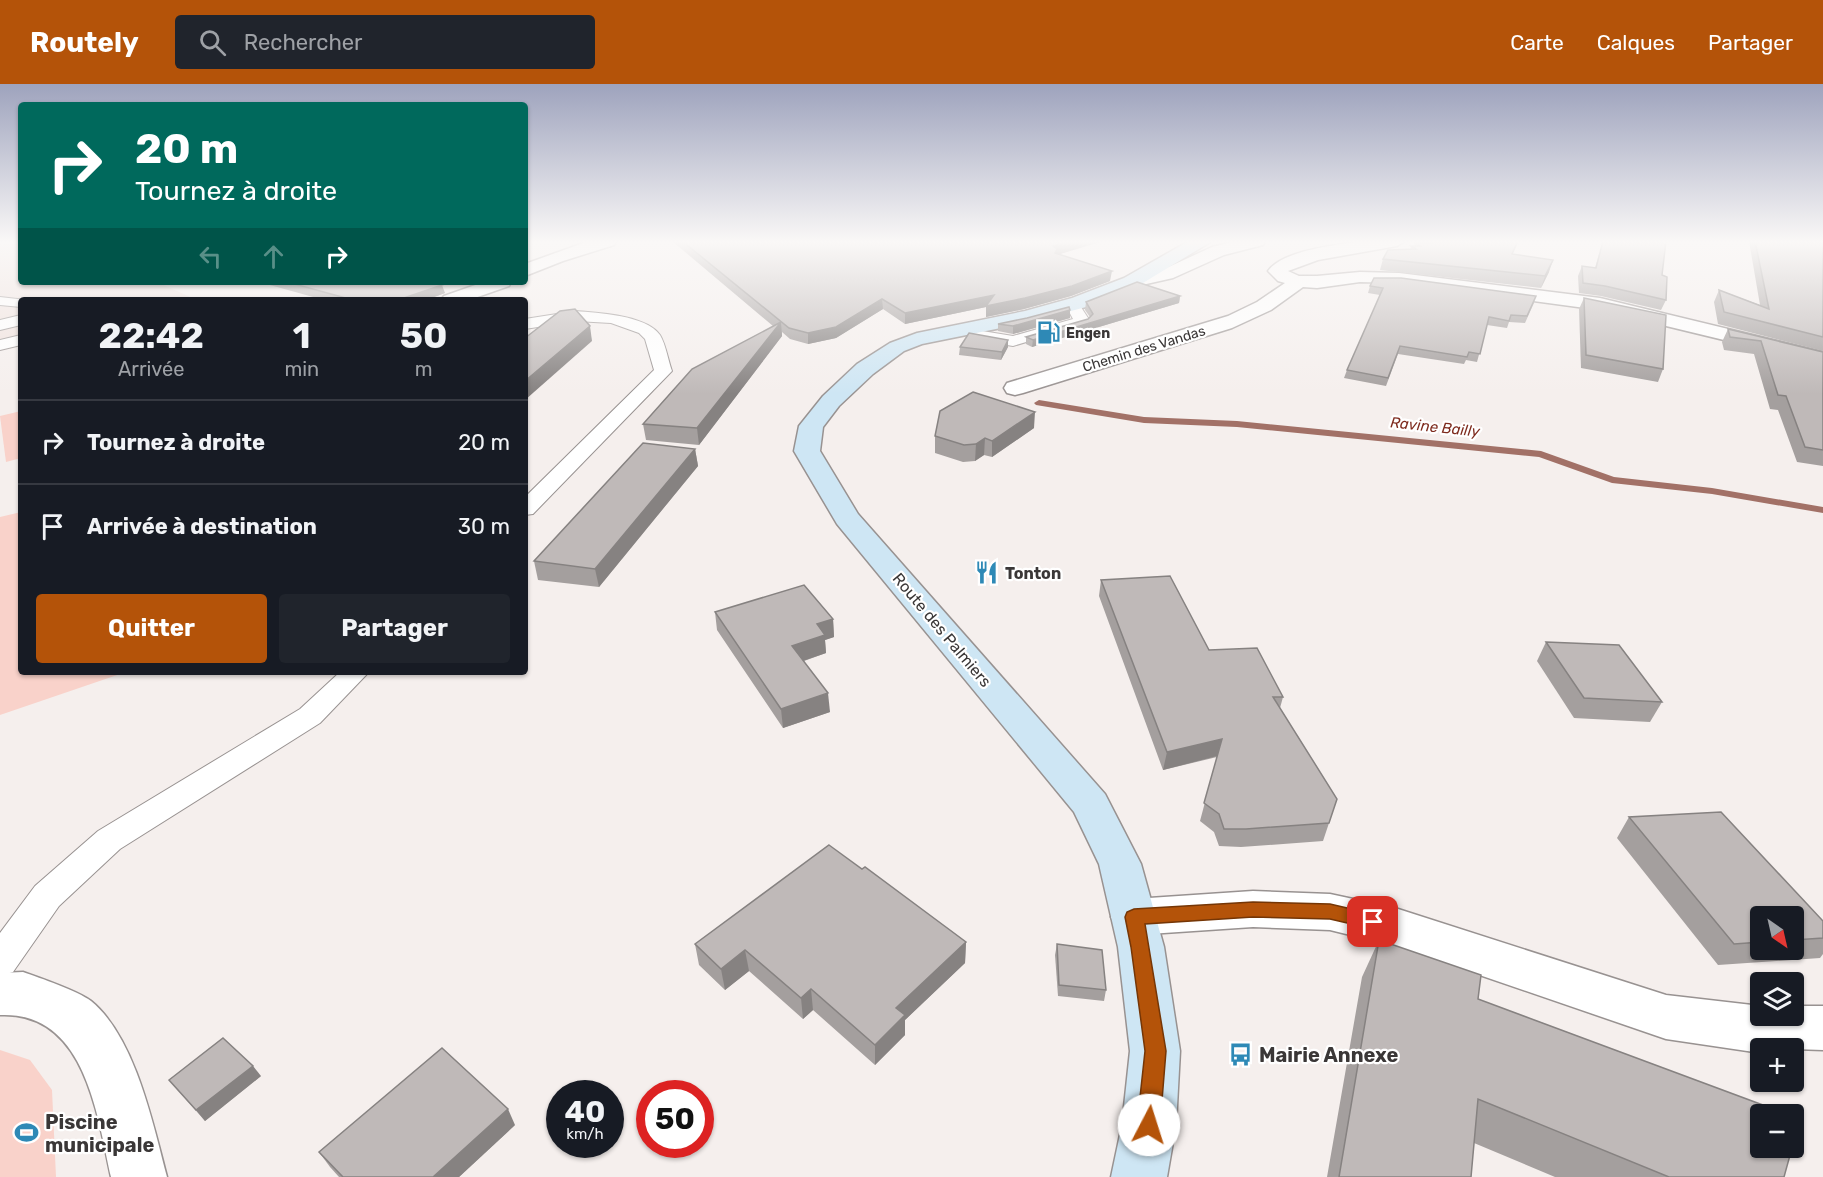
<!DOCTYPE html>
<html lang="fr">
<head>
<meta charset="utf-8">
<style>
  body { margin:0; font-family:Rubik,sans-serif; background:#20242c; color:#f1f3f6; height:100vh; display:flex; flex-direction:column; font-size:22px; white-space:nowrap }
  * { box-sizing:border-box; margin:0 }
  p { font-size:20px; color:#9ea1a6 }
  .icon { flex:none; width:33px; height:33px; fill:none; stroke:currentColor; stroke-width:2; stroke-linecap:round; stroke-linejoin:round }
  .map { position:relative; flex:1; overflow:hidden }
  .side { position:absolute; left:18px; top:213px; width:510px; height:378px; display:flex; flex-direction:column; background:#171b24; border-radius:6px; box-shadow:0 2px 4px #0004 }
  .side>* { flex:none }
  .guide { position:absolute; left:18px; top:18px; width:510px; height:183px; border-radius:6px; box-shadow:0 2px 4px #0004; background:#00695c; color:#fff; overflow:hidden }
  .needle { width:39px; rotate:146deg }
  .tools { position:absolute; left:1750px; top:822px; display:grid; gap:12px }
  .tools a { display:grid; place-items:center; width:54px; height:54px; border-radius:6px; background:#171b24; box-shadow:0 2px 4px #0004; font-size:30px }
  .speed { position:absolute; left:546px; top:996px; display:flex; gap:12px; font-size:30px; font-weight:700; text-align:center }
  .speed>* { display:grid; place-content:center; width:78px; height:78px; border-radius:50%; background:#171b24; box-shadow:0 2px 4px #0004; line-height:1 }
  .speed small { font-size:15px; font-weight:400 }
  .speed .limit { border:9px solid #d22; background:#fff; color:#111 }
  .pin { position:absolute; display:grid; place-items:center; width:51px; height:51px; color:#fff; margin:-26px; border-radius:12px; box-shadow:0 3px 9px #0006 }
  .me { position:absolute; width:66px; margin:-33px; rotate:5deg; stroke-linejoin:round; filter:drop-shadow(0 0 4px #0008) }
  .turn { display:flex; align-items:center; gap:21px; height:126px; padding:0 18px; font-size:27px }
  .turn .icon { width:78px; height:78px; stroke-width:2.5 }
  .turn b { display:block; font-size:42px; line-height:51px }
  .lanes { display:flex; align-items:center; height:57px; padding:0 18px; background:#0003; justify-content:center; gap:30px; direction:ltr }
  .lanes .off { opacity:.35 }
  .eta { display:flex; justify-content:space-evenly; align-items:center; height:102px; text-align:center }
  .eta b { font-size:36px; font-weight:700; line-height:42px }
  .primary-button { display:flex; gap:12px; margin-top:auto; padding:12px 18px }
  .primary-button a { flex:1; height:69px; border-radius:6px; background:#b45309; color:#fff; font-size:24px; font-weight:700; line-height:69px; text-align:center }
  .primary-button a+a { background:#20242c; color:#f1f3f6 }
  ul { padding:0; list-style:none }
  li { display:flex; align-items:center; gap:18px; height:84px; padding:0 18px; border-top:2px solid #363941 }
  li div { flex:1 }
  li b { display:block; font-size:22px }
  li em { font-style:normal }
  header { display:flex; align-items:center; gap:36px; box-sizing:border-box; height:84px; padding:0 30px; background:#b45309; color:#fff }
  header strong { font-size:28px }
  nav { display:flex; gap:33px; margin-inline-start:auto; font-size:21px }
  .search { width:420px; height:54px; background:#20242c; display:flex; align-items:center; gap:15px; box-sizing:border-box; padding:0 21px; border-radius:6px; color:#9ea1a6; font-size:22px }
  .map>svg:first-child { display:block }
  .built { fill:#efe1dd }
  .green { fill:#f9d2ca }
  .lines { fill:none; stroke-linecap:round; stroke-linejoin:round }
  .stream { fill:#a27167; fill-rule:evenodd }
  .service-casing { stroke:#989291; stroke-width:2 }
  .minor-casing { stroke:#989291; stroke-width:3 }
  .tertiary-casing { stroke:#989291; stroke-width:3 }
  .secondary-casing { stroke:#989291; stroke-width:3 }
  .service { fill:#fff; fill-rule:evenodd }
  .minor { fill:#fff; fill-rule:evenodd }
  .tertiary { fill:#fff; fill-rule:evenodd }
  .secondary { fill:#cee6f4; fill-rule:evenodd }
  .wall { fill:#a49f9e; fill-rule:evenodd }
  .shaded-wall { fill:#868281 }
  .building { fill:#bfb9b8; stroke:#868281; stroke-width:1.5 }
  .route { fill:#b45309; stroke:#753606; stroke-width:1.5 }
  .labels { text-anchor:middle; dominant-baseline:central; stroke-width:4.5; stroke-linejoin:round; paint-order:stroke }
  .far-poi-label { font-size:14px; font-weight:bold; fill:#3a3737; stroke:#fff; text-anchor:start }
  .far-street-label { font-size:14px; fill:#3a3737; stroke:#fff }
  .far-water-label { font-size:15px; font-style:italic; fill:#7e2b1e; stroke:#fff }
  .poi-label { font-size:16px; font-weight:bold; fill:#3a3737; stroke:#fff; text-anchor:start }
  .street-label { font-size:16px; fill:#3a3737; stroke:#fff }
  .near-poi-label { font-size:20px; font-weight:bold; fill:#3a3737; stroke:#fff; text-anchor:start }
</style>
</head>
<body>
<header>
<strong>Routely</strong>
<div class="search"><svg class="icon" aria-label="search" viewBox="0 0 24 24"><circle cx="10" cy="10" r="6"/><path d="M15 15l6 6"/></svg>Rechercher</div>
<nav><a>Carte</a><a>Calques</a><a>Partager</a></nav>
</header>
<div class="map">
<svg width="1823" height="1093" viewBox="0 0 1823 1093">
  <rect width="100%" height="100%" fill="#f5efed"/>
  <path class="built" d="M21,159V198H157L197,216H21V261L0,266V161Z"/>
  <g class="green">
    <path d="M21,327V374L6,378L0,332Z"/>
    <path d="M21,428V588H126L0,631V433Z"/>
    <path d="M0,966L30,976L52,1006L56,1093H0Z"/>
  </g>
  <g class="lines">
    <path class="stream" d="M1039,316L1144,333L1237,337L1541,367L1614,393L1712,404L1823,423V429L1712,410L1612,399L1539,373L1237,343L1144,339L1036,321L1034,319Z"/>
    <defs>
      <g id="service">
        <path d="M0,213L26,216H21V223L0,221Z"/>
        <path d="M1072,216L1077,217L1090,237L1087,240L1013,262L976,256L968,251L976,246L1013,252L1073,235L1065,220Z"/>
        <path d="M576,227C598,229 646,231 660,251C666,261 668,276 672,287L533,430L525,431V413L654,286L645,255L639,249L611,239L576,237L525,245V235Z"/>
        <path d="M21,231V241L0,246V236Z"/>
        <path d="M21,251V261L0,266V256Z"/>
        <path d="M340,588H369L320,639L120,765L59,822L13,888L0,892V849L35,802L98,747L300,625Z"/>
      </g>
      <g id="minor">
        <path d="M589,157H616L614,161L563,177L525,192V180Z"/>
        <path d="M1362,157H1405L1397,162L1318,176L1288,187L1299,192H1317L1360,188L1399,189L1600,214L1823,268V280L1600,226L1399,199L1360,198L1317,204L1303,203L1271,226L1232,244L1023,309L1015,311L1007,309L1004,304L1007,299L1228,232L1257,218L1285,199L1278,197L1268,187C1283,166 1337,161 1362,157Z"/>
        <path d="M484,198H511L509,202L469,216H441L444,212Z"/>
        <path d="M1253,807L1330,810L1395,824L1666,911L1761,922V932H1794V922H1823V966L1761,964V967L1754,968L1666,955L1395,862L1330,846L1253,843L1134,851L1118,846L1111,833L1118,820L1134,815Z"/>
        <path d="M23,888C40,894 78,907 91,917C135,953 153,1040 167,1093H111C97,1030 85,927 0,931V889Z"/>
      </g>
      <path id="tertiary" d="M1236,157H1265L1263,161L1224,171L1173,194L1133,203L1127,201L1124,197L1127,193L1162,186L1212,163Z"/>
      <path id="secondary" d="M1189,157H1212L1138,202L1086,223L1026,239L922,260L904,267L873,290L839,322L823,343L820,367L858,430L1105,710L1141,780L1164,863L1180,967L1176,1041L1167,1093H1111L1122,1041L1130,967L1118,863L1099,780L1074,728L837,440L794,367L799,342L823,312L857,280L890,259L917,249L1025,227L1072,214L1124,194Z"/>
    </defs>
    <use href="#service" class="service-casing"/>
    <use href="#minor" class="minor-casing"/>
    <use href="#tertiary" class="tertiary-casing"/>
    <use href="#secondary" class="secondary-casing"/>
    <use href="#service" class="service"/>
    <use href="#minor" class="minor"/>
    <use href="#tertiary" class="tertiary"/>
    <use href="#secondary" class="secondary"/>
  </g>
  <g class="wall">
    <path d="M672,157H1103L1059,170L1110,197L1071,212L1024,225L986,233V223L905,240L883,225L836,254L808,260L790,255L782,248V252L699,361L646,356L643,340L773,242Z"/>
    <path d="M1603,157L1662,191L1666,216L1661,226L1601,212L1579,209L1578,192L1582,182L1595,184Z"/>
    <path d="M1749,157H1823V267L1718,240L1714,218L1719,206L1760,221Z"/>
    <path d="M1415,159L1513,170L1549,188L1541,204L1380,186L1383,175L1410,166L1411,162H1414Z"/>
    <path d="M259,198H434L445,209L426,216H324Z"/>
    <path d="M1370,202L1534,219L1525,239L1509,238L1507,244L1487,241L1477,278L1466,276L1464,280L1398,270L1386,302L1344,294L1347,286L1380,211L1368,209Z"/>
    <path d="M1180,212L1179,219L1032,263L1026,260V253L1088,235L1090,233L1085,226L1086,218Z"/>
    <path d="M1584,214L1663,285L1658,298L1581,284L1579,225Z"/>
    <path d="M1070,226V234L1013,250L998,247V240Z"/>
    <path d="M1728,245L1823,268V382L1797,378L1778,326L1770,325L1754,270L1724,266L1722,258Z"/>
    <path d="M960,263H1008L1001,276L959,271Z"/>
    <path d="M1034,344L992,373L984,371L975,377L963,378L935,369V352Z"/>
    <path d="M695,365L698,382L599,503L538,496L534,477Z"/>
    <path d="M1101,496L1283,613L1280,624L1337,715L1323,757L1241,763L1219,762L1214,748L1200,737L1217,673L1163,686L1099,512Z"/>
    <path d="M715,528L833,535L834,553L825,556L826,569L804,577L830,628L783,644L717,546Z"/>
    <path d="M1546,558L1662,618L1650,638L1574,634L1537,577Z"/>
    <path d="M1629,733L1823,837V870L1820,874L1718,881L1617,754ZM1761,832H1794V866H1761Z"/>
    <path d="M862,785L966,858L965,879L905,936V951L875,981L813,926L803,935L749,887L725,906L699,881L695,860Z"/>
    <path d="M1379,856L1478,915L1784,1093H1555L1474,1059L1471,1093H1327L1362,893Z"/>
    <path d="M1057,860L1106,906L1104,917L1058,912L1055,871Z"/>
    <path d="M261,992L205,1037L169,996Z"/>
    <path d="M515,1041L459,1093H339L330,1083L319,1068Z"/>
  </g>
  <g class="shaded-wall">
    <path d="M1070,157H1103L1057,171V174L1053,162Z"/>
    <path d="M1553,176L1549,188L1541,204L1545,192Z"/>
    <path d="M1112,187L1110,197L1071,212L1024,225L986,233V223L905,240V229Z"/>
    <path d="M442,201L445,209L426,216H398Z"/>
    <path d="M1180,212L1179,219L1032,263L1033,256Z"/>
    <path d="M882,215L883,225L836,254L808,260V249Z"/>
    <path d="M1070,226V234L1013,250V242Z"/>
    <path d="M781,238L782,252L699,361L697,344Z"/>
    <path d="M590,242L592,257L525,316V297Z"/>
    <path d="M1008,256V263L1001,276L1002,268Z"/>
    <path d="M1035,328L1034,344L992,373V357Z"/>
    <path d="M985,354L984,371L975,377L976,360Z"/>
    <path d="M695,365L698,382L599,503L595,485Z"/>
    <path d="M833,535L834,553L825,556L826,569L794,580L792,562L817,540Z"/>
    <path d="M828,609L830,628L783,644L781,625Z"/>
    <path d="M1222,655L1217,672L1163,686L1167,668Z"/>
    <path d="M966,858L965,879L905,936V951L875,981V961L896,924Z"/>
    <path d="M745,866L749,887L725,906L721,885Z"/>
    <path d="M811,905L813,926L803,935L801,914Z"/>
    <path d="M253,982L261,992L205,1037L196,1026Z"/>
    <path d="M508,1025L515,1041L459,1093H433Z"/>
  </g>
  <g class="building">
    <path d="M682,157H1070L1053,162L1057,165L1055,169L1112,187L1072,202L1025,214L986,222L994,211L905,229L882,215L836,243L808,249L789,244Z"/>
    <path d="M1475,157H1518L1512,170L1553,176L1545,192L1383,175L1388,166L1416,165L1411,162H1420L1415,159Z"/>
    <path d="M1603,157H1666L1662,191L1667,193L1666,216L1605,202L1583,199L1582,182L1596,184Z"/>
    <path d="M1755,157H1823V253L1724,228L1719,206L1769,225Z"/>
    <path d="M1374,194H1401L1536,212L1527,232L1511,231L1509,237L1489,233L1480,270L1469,268L1467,273L1400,262L1388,294L1347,286L1383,204L1370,202Z"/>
    <path d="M287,198H434L442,201L398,216H353Z"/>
    <path d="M1137,198L1180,212L1033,256L1026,253L1088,235L1093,230L1086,218Z"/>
    <path d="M1584,214L1666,231L1663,285L1586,271Z"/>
    <path d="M1069,223L1070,226L1013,242L998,240L1027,234Z"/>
    <path d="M575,225L590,242L525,297V254L560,227Z"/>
    <path d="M781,238L697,344L643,340L692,285Z"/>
    <path d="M1728,245L1823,268V366L1805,363L1786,312L1778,311L1761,257L1730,253Z"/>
    <path d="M969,249L1008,256L1002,268L960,263Z"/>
    <path d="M973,308L1035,328L992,357L985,354L976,360L964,361L935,352L940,327Z"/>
    <path d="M643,359L695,365L595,485L534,477Z"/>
    <path d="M1170,492L1209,566L1257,564L1283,613H1273L1337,715L1329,739L1246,745H1224L1219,730L1204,719L1222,655L1167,668L1101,496Z"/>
    <path d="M804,501L833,535L817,540L825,551L792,562L828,609L781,625L715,528Z"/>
    <path d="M1546,558L1619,561L1662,618L1584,614Z"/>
    <path d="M1721,728L1823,837V854L1794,856V832H1761V858L1734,860L1629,733Z"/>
    <path d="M829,761L862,785L865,783L966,858L896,924L905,931L875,961L811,905L801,914L745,866L721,885L695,860Z"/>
    <path d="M1379,856L1481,891L1478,915L1787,1030H1761V1064H1792L1784,1093H1669L1478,1015L1471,1093H1339Z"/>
    <path d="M1057,860L1102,866L1106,906L1059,901Z"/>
    <path d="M223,954L253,982L196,1026L169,996Z"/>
    <path d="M442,964L508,1025L433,1093H343L319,1068Z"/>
    <path d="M1794,1033L1799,1035L1794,1055Z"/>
  </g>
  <linearGradient id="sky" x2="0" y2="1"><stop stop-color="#9ea3bd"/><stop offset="0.51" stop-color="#faf8f7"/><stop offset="1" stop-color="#faf8f7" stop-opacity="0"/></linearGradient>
  <rect width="1823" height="310" fill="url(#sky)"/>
  <path class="route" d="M1253,818L1330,820L1373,830L1380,832L1382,838L1380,843L1373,845L1330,835L1253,833L1145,840L1166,967L1160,1041L1156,1048L1149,1051L1141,1048L1137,1041L1145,967L1131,863L1125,833L1127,828L1134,825Z"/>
  <defs>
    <symbol id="fuel-bare" viewBox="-9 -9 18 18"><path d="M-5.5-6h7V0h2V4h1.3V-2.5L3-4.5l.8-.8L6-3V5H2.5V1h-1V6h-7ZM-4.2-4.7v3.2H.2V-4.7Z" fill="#2e89b6" stroke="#fff" stroke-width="2.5" paint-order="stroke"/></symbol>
    <symbol id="restaurant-bare" viewBox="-9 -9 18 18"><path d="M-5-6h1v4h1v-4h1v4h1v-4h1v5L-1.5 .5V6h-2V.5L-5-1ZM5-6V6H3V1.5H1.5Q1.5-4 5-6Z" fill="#2e89b6" stroke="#fff" stroke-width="2.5" paint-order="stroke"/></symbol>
    <symbol id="bus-bare" viewBox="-9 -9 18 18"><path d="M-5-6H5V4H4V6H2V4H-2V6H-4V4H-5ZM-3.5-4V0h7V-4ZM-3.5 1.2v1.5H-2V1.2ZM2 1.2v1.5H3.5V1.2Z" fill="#2e89b6" stroke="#fff" stroke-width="2.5" paint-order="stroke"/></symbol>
    <symbol id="stadium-bare" viewBox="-9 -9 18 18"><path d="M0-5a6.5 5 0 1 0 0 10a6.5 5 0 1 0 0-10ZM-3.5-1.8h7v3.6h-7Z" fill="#2e89b6" stroke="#fff" stroke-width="2.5" paint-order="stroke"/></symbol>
  </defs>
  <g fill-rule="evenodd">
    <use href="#fuel-bare" x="1032" y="232" width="33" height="33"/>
    <use href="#restaurant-bare" x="970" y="472" width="33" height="33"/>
    <use href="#bus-bare" x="1224" y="954" width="33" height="33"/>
    <use href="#stadium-bare" x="10" y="1032" width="33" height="33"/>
  </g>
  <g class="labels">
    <g class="far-poi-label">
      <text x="1066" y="249">Engen</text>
    </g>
    <g class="far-street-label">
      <text transform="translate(1144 265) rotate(-17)">Chemin des Vandas</text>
    </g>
    <g class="far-water-label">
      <text transform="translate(1435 343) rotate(6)">Ravine Bailly</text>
    </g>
    <g class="poi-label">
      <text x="1005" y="489">Tonton</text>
    </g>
    <g class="street-label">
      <text transform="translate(942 546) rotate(50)">Route des Palmiers</text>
    </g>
    <g class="near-poi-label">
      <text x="1259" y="971">Mairie Annexe</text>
      <text x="45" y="1038">Piscine<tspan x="45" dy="23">municipale</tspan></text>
    </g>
  </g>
</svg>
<div class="tools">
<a><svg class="needle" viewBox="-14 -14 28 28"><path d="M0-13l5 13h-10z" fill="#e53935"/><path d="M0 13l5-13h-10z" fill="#9ea1a6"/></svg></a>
<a><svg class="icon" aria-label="layers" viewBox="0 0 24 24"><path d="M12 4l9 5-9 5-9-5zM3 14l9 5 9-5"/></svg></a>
<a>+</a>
<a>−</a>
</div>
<div class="speed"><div>40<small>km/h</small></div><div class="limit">50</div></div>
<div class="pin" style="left:1373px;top:838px;background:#d93025"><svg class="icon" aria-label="arrive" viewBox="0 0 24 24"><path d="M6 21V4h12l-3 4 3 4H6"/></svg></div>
<svg class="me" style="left:1149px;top:1041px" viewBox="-20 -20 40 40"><circle r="19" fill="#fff"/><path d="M0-13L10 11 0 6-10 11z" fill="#b45309"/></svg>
<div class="guide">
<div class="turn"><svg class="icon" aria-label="right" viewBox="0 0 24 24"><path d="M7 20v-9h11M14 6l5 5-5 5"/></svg><div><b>20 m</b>Tournez à droite</div></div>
<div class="lanes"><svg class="icon off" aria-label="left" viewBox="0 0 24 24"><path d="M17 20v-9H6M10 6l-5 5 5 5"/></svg><svg class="icon off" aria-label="ahead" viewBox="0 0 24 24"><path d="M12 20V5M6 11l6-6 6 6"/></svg><svg class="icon" aria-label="right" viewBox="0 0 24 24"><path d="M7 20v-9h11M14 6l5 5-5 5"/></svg></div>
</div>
<section class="side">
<div class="eta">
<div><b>22:42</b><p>Arrivée</p></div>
<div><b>1</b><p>min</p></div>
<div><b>50</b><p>m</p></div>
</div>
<ul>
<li><svg class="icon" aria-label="right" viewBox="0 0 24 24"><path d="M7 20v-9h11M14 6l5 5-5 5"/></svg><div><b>Tournez à droite</b></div><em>20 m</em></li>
<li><svg class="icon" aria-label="arrive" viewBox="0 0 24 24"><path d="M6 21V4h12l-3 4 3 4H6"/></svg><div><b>Arrivée à destination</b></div><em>30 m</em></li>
</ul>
<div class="primary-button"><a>Quitter</a><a>Partager</a></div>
</section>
</div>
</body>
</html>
